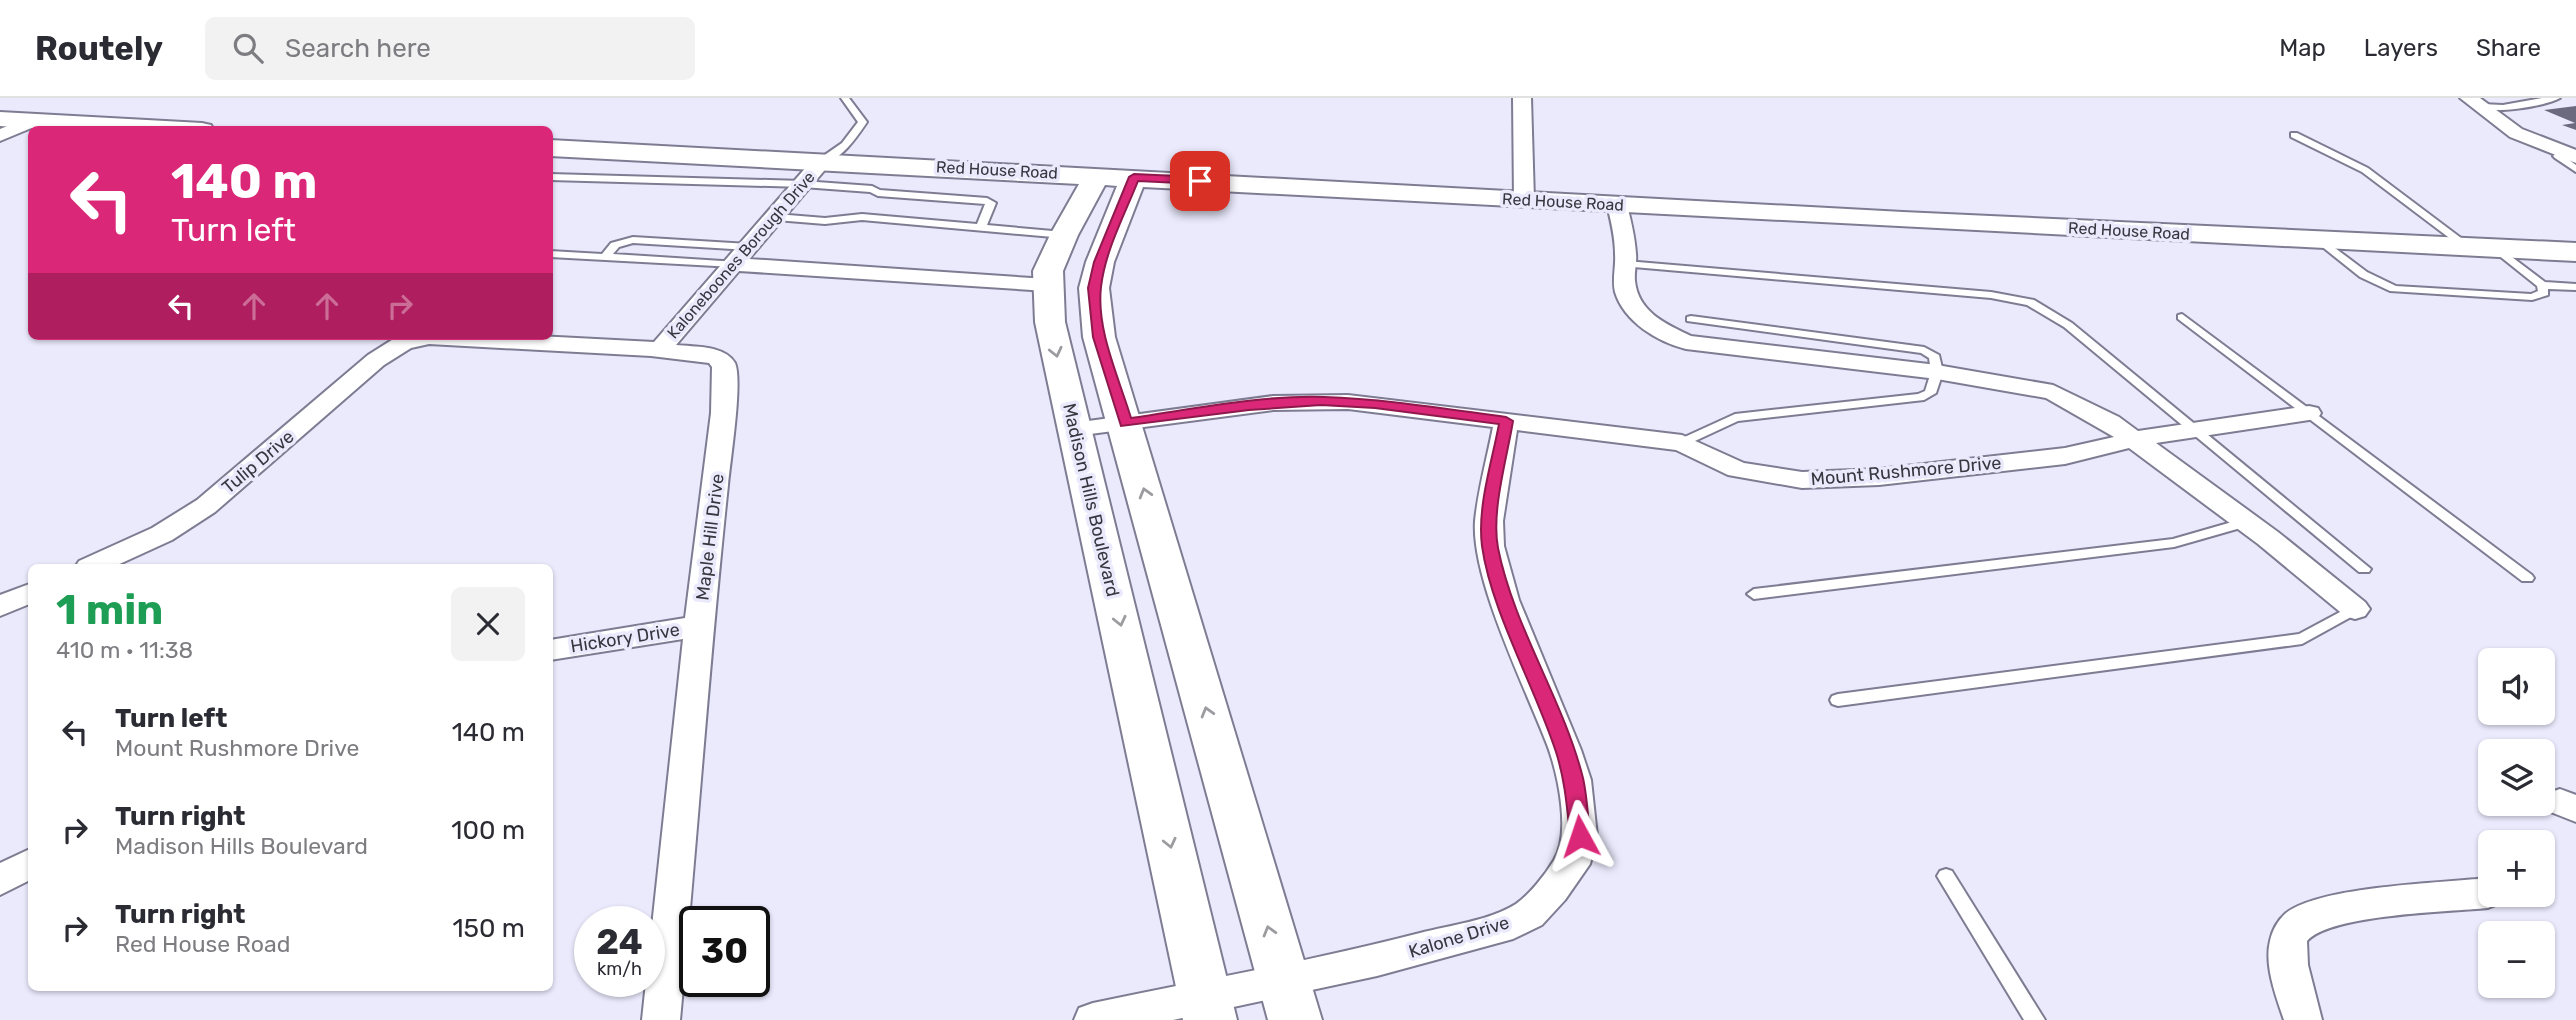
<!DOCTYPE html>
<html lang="en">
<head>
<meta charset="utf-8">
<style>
  body { margin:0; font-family:Rubik,sans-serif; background:#f2f2f3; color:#2b2b33; height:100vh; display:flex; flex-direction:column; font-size:26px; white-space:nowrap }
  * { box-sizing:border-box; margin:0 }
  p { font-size:23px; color:#7c7c81 }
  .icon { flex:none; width:38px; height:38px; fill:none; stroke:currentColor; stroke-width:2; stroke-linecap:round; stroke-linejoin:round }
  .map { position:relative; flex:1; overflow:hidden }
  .sheet { position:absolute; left:28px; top:466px; width:525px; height:427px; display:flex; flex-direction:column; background:#fff; border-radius:10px; box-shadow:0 2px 5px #0004 }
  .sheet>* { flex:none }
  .guide { position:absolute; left:28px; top:28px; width:525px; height:214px; border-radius:10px; box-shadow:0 2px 5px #0004; background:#db2777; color:#fff; overflow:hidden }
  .tools { position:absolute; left:2478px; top:550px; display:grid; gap:14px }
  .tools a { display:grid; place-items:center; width:77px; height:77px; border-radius:10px; background:#fff; box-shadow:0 2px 5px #0004; font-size:35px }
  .speed { position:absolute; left:574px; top:808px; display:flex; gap:14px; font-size:35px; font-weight:700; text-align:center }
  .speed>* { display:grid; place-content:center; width:91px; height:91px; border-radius:50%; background:#fff; box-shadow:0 2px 5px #0004; line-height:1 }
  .speed small { font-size:18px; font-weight:400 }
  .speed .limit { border:4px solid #111; border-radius:10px; background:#fff; color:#111 }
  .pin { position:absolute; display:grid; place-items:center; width:60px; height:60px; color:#fff; margin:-30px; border-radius:14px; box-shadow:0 4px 10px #0006 }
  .me { position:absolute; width:77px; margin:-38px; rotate:355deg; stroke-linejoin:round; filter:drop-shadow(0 0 5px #0008) }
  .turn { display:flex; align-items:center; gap:24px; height:147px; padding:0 28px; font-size:32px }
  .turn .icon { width:91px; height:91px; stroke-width:2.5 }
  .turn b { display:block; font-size:49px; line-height:60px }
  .lanes { display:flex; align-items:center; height:66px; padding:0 28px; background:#0003; justify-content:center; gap:35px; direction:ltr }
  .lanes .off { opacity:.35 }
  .round { display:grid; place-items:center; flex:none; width:74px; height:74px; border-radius:10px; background:#f2f2f3 }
  .overview { display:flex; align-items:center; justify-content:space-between; height:119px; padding:0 28px }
  h1 { font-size:42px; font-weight:700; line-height:52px; color:#1e9e55 }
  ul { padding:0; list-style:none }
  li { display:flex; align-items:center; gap:21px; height:98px; padding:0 28px }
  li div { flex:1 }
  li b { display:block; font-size:26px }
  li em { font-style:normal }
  header { display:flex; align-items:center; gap:42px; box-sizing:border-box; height:98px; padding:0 35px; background:#fff; border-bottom:2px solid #e1e1e2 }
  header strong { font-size:33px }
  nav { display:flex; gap:38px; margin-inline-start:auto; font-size:24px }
  .search { width:490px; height:63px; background:#f2f2f3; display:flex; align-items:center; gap:18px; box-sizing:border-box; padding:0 24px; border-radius:10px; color:#7c7c81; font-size:26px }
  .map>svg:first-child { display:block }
  .building { fill:#6c6a7f }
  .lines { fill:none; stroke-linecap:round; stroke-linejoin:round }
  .lane-casing { stroke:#7e7c92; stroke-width:4 }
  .street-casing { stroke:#7e7c92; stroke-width:4 }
  .secondary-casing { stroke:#7e7c92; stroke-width:4 }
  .lane { fill:#fff; fill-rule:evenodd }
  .street { fill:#fff; fill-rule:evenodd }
  .secondary { fill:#fff; fill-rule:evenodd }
  .oneway { stroke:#9b9ba0 }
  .route { fill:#db2777; stroke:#8e194d; stroke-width:2 }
  .labels { text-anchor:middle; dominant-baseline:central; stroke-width:7; stroke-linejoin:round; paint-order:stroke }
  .far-street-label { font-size:16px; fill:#373740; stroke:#ebeafd }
  .street-label { font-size:18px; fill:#373740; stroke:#ebeafd }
</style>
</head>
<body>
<header>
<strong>Routely</strong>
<div class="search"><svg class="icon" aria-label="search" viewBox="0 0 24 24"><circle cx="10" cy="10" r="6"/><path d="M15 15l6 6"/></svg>Search here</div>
<nav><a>Map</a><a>Layers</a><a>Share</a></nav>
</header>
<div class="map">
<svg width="2576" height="922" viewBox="0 0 2576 922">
  <rect width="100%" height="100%" fill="#ebeafd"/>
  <path class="building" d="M2576,8V32L2562,27L2575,25L2544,12Z"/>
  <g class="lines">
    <defs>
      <g id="lane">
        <path d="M841,0H849L867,24C857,39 839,66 819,65V61L842,45L858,24Z"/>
        <path d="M2542,0H2560C2546,8 2491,17 2477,9L2481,6L2503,7Z"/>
        <path d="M2291,35H2297L2368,70L2473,149L2472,151H2464L2362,74L2291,39Z"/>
        <path d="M2559,53H2565L2567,55L2564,58L2576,67V74L2555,60L2553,58Z"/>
        <path d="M550,76L803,83L872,88L880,92L987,100L996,105L987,127L1064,134L1069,137L1064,140L862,122L825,126L776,122L771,119L776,116L825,120L862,116L977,126L985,106L878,98L870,94L803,89L550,82Z"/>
        <path d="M2319,138L2367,174L2396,188L2531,196L2538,193L2537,188L2492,152V148L2496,147L2545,184L2576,186V192L2548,191V197L2532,202L2390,193L2360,179L2315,143V139Z"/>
        <path d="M633,139L749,146L754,149L749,152L633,145L619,149L613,156L738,164V168L734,169L550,159V153L602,156L611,145Z"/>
        <path d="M1626,163L1991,194L2034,202L2072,225L2371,471L2369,474H2359L2064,229L2027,207L1991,200L1622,168V164Z"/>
        <path d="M2182,216L2532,477L2534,480L2532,483H2522L2178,221V217Z"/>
        <path d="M1691,218L1924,249L1939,257L1943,274L1936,295L1924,302L1738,323L1682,349L1676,345L1678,342L1735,316L1918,296L1925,293L1931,274L1929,260L1921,255L1687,223V219Z"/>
        <path d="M2246,420L2251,421L2253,424L2251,427L2174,449L1754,501L1747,496L1754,491L2173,441Z"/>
        <path d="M2355,506L2360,508L2362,511L2360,514L2302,546L1838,608L1832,606L1830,602L1832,598L1838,596L2299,536Z"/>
        <path d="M1946,771L1952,773L2045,922H2024L1940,783L1937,778L1940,773Z"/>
      </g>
      <g id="street">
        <path d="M1513,0H1531L1534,102L1524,108L1514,102Z"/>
        <path d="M2460,0H2480L2522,31L2576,52V65L2510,39Z"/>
        <path d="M35,17L41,18L44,22L41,26L0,43V31Z"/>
        <path d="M822,57L829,59L831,63L829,67L749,161L1047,181L1055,182L1058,187L1055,192L1047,193L739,173L676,247C694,249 725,247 735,265C743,283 730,364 728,387C709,565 697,743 680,922H642L646,884H649V856L683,541L550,562V542L685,520L711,315L712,269L709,265L651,258L429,246L411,250L384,267L215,414L172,442L113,469H75L79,463L152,430L197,402L368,257L395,240L404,238H538L654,244L815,59Z"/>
        <path d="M1617,101L1627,107C1631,123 1635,139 1636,156C1637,165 1634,174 1635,183C1638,214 1666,226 1691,238L1937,267L2053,287L2119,319L2138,333L2309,308L2318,310L2321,315L2318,320L2309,322L2156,345L2278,434L2365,504L2370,511L2365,518L2355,521L2345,518L2258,446L2129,350L2065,366L1879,387L1802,390L1728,377L1676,352L1517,332L1503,423L1504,448L1519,502L1581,652L1591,682L1597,738L1590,766L1565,802L1542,827L1513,841L1377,878L1173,922H1074L1079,910L1093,905C1202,882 1312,863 1420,835C1450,827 1489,823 1516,806C1530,796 1545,777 1554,762C1571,736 1558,677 1548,649C1526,591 1471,482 1475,423C1478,392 1487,360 1493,329L1348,311L1273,312L1075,338L1066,336L1063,331L1066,326L1273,298L1348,297L1682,337L1744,365L1802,374L1879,371L2065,350L2114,339L2046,300L1937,281L1686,251C1658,244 1624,224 1615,194C1612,181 1616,169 1615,156C1615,139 1611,123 1607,107Z"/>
        <path d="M32,485V505L0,518V497Z"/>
        <path d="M2560,691L2576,697V724L2548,713L2543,704L2548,695Z"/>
        <path d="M32,750V781L0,797V765Z"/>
        <path d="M2488,780L2490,781V796H2505L2501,805L2488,810C2449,814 2331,816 2307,843L2308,867L2322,922H2284C2276,899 2264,867 2270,843C2272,833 2278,822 2286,815C2321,788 2441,785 2488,780Z"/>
      </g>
      <g id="secondary">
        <path d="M0,14L202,25L211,27L214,32H59L0,28Z"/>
        <path d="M550,42L1903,114L2576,145V163L1143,89L1114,164L1109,190L1115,239L1322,922H1268L1083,239L1079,190L1086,164L1117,88L1105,87L1078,137L1063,173L1065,224L1237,922H1183L1035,224L1033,173L1050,137L1079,86L550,58Z"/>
      </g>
    </defs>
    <use href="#lane" class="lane-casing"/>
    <use href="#street" class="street-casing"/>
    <use href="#secondary" class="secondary-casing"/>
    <use href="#lane" class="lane"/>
    <use href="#street" class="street"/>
    <use href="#secondary" class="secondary"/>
  </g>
  <defs><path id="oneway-chevron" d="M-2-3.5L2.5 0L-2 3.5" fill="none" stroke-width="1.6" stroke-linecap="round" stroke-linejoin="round" transform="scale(1.75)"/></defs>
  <g class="oneway">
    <use href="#oneway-chevron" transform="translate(1056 254) rotate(77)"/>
    <use href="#oneway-chevron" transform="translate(1145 395) rotate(-106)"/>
    <use href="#oneway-chevron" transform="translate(1120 523) rotate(77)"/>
    <use href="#oneway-chevron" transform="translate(1207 614) rotate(-106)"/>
    <use href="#oneway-chevron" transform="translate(1170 745) rotate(77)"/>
    <use href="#oneway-chevron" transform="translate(1269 833) rotate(-106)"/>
  </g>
  <path class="route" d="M1134,76L1200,79L1206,83L1200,86L1138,83C1125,116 1105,153 1101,189C1096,232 1119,280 1131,320C1194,311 1260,297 1324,299C1385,301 1446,311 1506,319L1513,323C1507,360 1491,413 1498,450C1514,530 1563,601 1583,680C1587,698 1588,719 1590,738L1587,743L1580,746L1573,743L1570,738C1567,709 1565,682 1556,654C1535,589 1491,513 1482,448C1477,409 1492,364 1499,326L1375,310L1321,307L1249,312L1121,328L1093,239L1088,190L1094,164L1129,79Z"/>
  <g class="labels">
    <g class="far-street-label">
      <text transform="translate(997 72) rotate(3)">Red House Road</text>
      <text transform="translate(1563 104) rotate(3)">Red House Road</text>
      <text transform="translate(2129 133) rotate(3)">Red House Road</text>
      <text transform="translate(741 157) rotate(-49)">Kaloneboones Borough Drive</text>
    </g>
    <g class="street-label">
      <text transform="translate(258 364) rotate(-40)">Tulip Drive</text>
      <text transform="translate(1906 373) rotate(-5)">Mount Rushmore Drive</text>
      <text transform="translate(1091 402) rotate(77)">Madison Hills Boulevard</text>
      <text transform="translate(710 439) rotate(-83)">Maple Hill Drive</text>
      <text transform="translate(625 540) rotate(-9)">Hickory Drive</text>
      <text transform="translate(1459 839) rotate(-17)">Kalone Drive</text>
    </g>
  </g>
</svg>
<div class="tools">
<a><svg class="icon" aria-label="sound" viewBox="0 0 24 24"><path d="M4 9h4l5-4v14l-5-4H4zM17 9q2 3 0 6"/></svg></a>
<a><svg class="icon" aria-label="layers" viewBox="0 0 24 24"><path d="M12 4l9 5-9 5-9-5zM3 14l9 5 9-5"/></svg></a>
<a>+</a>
<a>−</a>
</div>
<div class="speed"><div>24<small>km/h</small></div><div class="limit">30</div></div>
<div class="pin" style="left:1200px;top:83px;background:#d93025"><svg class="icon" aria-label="arrive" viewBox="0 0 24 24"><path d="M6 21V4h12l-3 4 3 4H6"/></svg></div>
<svg class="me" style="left:1580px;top:738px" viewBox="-20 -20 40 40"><path d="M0-17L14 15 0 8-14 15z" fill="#db2777" stroke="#fff" stroke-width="4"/></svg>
<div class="guide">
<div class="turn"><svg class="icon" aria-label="left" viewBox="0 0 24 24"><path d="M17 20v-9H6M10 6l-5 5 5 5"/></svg><div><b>140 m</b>Turn left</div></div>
<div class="lanes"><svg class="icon" aria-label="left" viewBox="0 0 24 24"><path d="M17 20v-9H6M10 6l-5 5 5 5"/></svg><svg class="icon off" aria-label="ahead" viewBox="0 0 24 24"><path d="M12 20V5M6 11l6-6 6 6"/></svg><svg class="icon off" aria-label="ahead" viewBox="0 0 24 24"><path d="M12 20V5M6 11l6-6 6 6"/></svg><svg class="icon off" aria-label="right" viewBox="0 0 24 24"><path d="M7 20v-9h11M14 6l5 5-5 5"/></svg></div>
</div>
<section class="sheet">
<div class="overview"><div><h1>1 min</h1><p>410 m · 11:38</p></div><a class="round"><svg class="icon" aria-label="close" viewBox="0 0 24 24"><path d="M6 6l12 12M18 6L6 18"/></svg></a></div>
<ul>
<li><svg class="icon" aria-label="left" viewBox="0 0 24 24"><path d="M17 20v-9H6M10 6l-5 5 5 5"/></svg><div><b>Turn left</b><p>Mount Rushmore Drive</p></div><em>140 m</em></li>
<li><svg class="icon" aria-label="right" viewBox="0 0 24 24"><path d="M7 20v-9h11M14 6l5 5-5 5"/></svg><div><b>Turn right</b><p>Madison Hills Boulevard</p></div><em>100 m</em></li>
<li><svg class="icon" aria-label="right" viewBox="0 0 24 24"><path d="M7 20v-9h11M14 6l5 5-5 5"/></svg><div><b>Turn right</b><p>Red House Road</p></div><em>150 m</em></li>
</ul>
</section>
</div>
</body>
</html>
